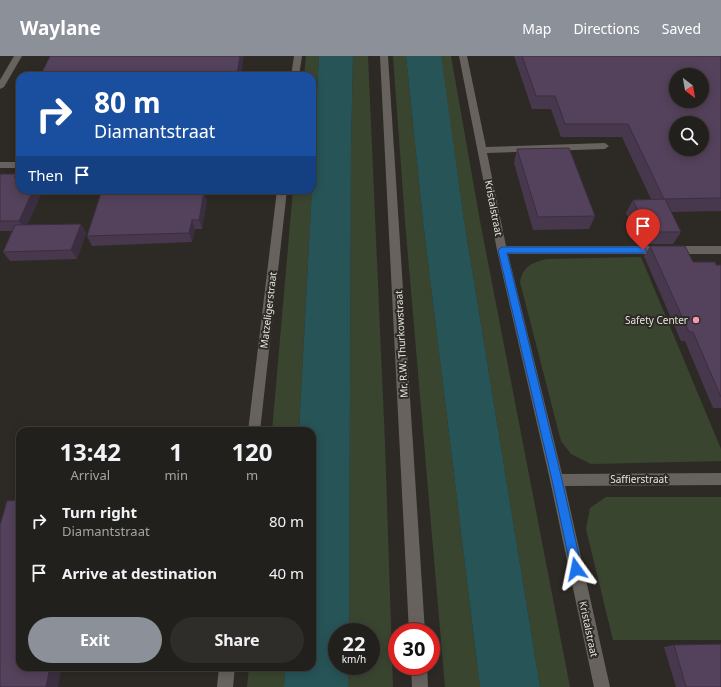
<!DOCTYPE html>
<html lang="en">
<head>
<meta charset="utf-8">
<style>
  body { margin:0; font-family:"Noto Sans",sans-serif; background:#2e2d29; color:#f1f3f6; height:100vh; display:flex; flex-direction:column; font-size:15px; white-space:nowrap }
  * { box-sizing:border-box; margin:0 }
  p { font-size:13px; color:#a2a3a3 }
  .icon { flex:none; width:22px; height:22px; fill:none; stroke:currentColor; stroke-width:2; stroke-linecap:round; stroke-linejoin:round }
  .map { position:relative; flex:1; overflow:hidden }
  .sheet { position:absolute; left:16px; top:371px; width:300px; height:244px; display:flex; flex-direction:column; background:#22201c; border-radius:12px; box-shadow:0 2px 10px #0003,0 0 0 1px #3f3e3b }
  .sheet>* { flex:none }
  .hud { position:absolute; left:16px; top:16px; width:300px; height:122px; border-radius:12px; box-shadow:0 2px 10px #0003,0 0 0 1px #3f3e3b; background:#1a4fa0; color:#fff; overflow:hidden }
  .needle { width:26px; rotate:149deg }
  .fabs { position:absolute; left:669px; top:12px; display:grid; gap:8px }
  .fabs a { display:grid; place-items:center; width:40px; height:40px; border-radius:50%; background:#22201c; box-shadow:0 2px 10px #0003,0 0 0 1px #3f3e3b; font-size:20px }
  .speed { position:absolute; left:328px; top:567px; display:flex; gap:8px; font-size:20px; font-weight:700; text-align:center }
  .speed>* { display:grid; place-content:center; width:52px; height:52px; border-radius:50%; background:#22201c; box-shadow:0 2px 10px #0003,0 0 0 1px #3f3e3b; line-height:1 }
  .speed small { font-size:10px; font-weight:400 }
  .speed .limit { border:6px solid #d22; background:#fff; color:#111 }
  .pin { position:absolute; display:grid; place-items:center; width:34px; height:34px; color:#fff; margin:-41px -17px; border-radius:50% 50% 50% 0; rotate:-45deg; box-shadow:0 0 4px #0007 }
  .pin .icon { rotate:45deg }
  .me { position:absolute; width:44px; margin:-22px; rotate:348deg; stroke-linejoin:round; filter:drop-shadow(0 0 3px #0008) }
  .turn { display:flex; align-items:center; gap:14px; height:84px; padding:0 12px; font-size:18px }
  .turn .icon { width:52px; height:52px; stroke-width:2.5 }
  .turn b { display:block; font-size:28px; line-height:34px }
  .then { display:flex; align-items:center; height:38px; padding:0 12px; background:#0003; gap:8px; font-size:15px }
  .eta { display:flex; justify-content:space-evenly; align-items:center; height:68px; text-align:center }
  .eta b { font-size:24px; font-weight:700; line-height:28px }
  .primary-button { display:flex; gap:8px; margin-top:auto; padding:8px 12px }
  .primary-button a { flex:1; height:46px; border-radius:24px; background:#8c9099; color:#fff; font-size:16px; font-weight:700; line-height:46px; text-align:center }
  .primary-button a+a { background:#2e2d29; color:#f1f3f6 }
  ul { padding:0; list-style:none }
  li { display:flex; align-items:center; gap:12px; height:52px; padding:0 12px }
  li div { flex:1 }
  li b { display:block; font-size:15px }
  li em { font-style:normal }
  header { display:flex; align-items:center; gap:24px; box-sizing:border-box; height:56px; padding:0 20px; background:#8c9099; color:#fff }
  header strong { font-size:19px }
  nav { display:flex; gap:22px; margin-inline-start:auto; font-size:14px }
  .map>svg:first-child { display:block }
  .green { fill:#3a4530 }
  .water { fill:#275457 }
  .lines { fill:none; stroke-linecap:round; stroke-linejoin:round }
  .minor { fill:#67625d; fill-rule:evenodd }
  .wall { fill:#48384e }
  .shaded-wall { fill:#3b2e40 }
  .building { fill:#54415b; stroke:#3b2e40; fill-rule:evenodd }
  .route { fill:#1a73e8; stroke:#114b97 }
  .poi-dot { fill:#f29aac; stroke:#2d2a25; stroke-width:1.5 }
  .labels { text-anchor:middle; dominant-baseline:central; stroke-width:4; stroke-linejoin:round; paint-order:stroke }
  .street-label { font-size:10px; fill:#e7e4e1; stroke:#2d2a25 }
  .poi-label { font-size:10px; fill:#e7e4e1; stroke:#2d2a25; text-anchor:end }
</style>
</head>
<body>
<header>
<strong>Waylane</strong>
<nav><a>Map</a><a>Directions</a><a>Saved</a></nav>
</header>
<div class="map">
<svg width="721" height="631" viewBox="0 0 721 631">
  <rect width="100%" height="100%" fill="#2d2a25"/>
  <g class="green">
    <path d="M306,0H319L299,375H272L293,134H312V20H304Z"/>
    <path d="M353,0H368L385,388L393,631H348V610H371V576H349L351,91Z"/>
    <path d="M393,0H406L423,165L480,631H445L405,165Z"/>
    <path d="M440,0H451L480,165L570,631H540L464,164Z"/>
    <path d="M641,201L721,393V405L591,408L571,398L561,385L520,226C523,210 532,207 546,203Z"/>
    <path d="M606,441H721V584H613L586,473L590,452Z"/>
    <path d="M249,611H285L284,631H247Z"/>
  </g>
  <g class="water">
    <path d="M319,0H353L351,91L349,576H337V610H348V631H284L285,611H312V375H299Z"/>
    <path d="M406,0H441L464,164L540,631H480L423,165Z"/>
  </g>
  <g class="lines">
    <g class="minor">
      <path d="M14,0H22L4,31L0,33V24Z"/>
      <path d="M294,0H302L299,20H291Z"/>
      <path d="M380,0H388L425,576H409Z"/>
      <path d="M459,0H467L486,91L605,87L609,90L605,93L487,97L506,190H721V198H508L562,418L721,417V429L565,430L610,631H594L550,424L497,194Z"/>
      <rect x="0" y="106" width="20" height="6"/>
      <path d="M277,134H287L260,375H248Z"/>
      <path d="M411,610H427L428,631H412Z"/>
      <path d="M219,611H235L233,631H217Z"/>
    </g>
  </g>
  <g class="wall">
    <path d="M514,0H721V155L671,156L681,176L673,188H639L626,157L633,144L651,143L622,81H561L551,53H532Z"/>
    <path d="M517,93L595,160L589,173L533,174L514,107Z"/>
    <path d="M0,118H16L19,122L20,134H43L27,169L81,168L86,177L77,203L10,205L3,196L13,175H0Z"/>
    <path d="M153,138L207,145L202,173H195L192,186L92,190L87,180Z"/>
    <path d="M650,190L693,206L721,209V352H713L685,285H681L644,200Z"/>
    <path d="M674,589L721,631H676L664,591Z"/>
  </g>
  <g class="shaded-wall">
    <path d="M240,0H244L241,20H237Z"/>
    <path d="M16,118L20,124L14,122Z"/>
    <path d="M33,134H43L25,174L19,165Z"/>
    <path d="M148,134H154L151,147L147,138Z"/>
    <path d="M204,136L207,145L202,173L199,164Z"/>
    <path d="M192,164L195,173L192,186L189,177Z"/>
    <path d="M81,168L86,177L77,203L71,194Z"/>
    <path d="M50,611H62L58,631H46Z"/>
  </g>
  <g class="building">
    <path d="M50,0H240L237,20H40Z"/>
    <path d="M522,0H721V142L664,143L628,68H565L555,40H536ZM676,19H702V45H676ZM676,67H702V93H676Z"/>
    <path d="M569,92L595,160L538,161L517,93Z"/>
    <path d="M0,118H16L14,122H20V134H33L19,165H0Z"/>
    <path d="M102,134H148L147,138L204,136L199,164H192L189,177L87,180Z"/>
    <path d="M665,143L681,176H647L633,144Z"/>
    <path d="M81,168L71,194L3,196L15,169Z"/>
    <path d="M650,190H685L693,206H715L716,209H721V341L693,276H689Z"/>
    <path d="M20,444V611H50L46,631H0V469L7,445Z"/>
    <path d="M721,588V631H686L674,589Z"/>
  </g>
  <path class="route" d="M502,191H643L647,194L643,197H507L562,424L582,513L580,517L576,518L572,517L571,513L552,424L498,194Z"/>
  <circle class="poi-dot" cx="696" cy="264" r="4"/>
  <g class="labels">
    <g class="street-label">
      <text transform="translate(494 152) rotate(79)">Kristalstraat</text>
      <text transform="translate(268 254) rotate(-83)">Matzeligerstraat</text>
      <text transform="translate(401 288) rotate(-93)">Mr. R.W. Thurkowstraat</text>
      <text x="639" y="423">Saffierstraat</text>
      <text transform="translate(589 573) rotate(78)">Kristalstraat</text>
    </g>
    <g class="poi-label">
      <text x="688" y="264">Safety Center</text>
    </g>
  </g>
</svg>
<div class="fabs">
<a><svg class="needle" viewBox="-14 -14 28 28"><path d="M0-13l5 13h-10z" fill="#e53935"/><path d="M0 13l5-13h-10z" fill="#a2a3a3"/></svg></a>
<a><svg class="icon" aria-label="search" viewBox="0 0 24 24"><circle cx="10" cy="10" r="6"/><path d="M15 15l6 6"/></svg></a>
</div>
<div class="speed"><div>22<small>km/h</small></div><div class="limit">30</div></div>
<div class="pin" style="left:643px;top:194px;background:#d93025"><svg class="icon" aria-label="arrive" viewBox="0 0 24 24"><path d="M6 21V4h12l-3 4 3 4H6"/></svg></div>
<svg class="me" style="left:576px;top:513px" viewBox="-20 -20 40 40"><path d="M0-17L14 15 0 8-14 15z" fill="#1a73e8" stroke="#fff" stroke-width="4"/></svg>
<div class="hud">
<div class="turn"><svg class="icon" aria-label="right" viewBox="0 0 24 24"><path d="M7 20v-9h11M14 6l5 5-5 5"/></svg><div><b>80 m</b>Diamantstraat</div></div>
<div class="then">Then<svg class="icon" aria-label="arrive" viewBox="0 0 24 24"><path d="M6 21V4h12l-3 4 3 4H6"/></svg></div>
</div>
<section class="sheet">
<div class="eta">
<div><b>13:42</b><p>Arrival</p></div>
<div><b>1</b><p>min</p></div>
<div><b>120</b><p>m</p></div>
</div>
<ul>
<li><svg class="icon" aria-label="right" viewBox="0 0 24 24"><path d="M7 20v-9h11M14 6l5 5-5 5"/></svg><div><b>Turn right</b><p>Diamantstraat</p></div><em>80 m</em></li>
<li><svg class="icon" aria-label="arrive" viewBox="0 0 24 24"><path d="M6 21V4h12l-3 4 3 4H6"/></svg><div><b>Arrive at destination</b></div><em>40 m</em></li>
</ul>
<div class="primary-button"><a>Exit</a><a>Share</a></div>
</section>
</div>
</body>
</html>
